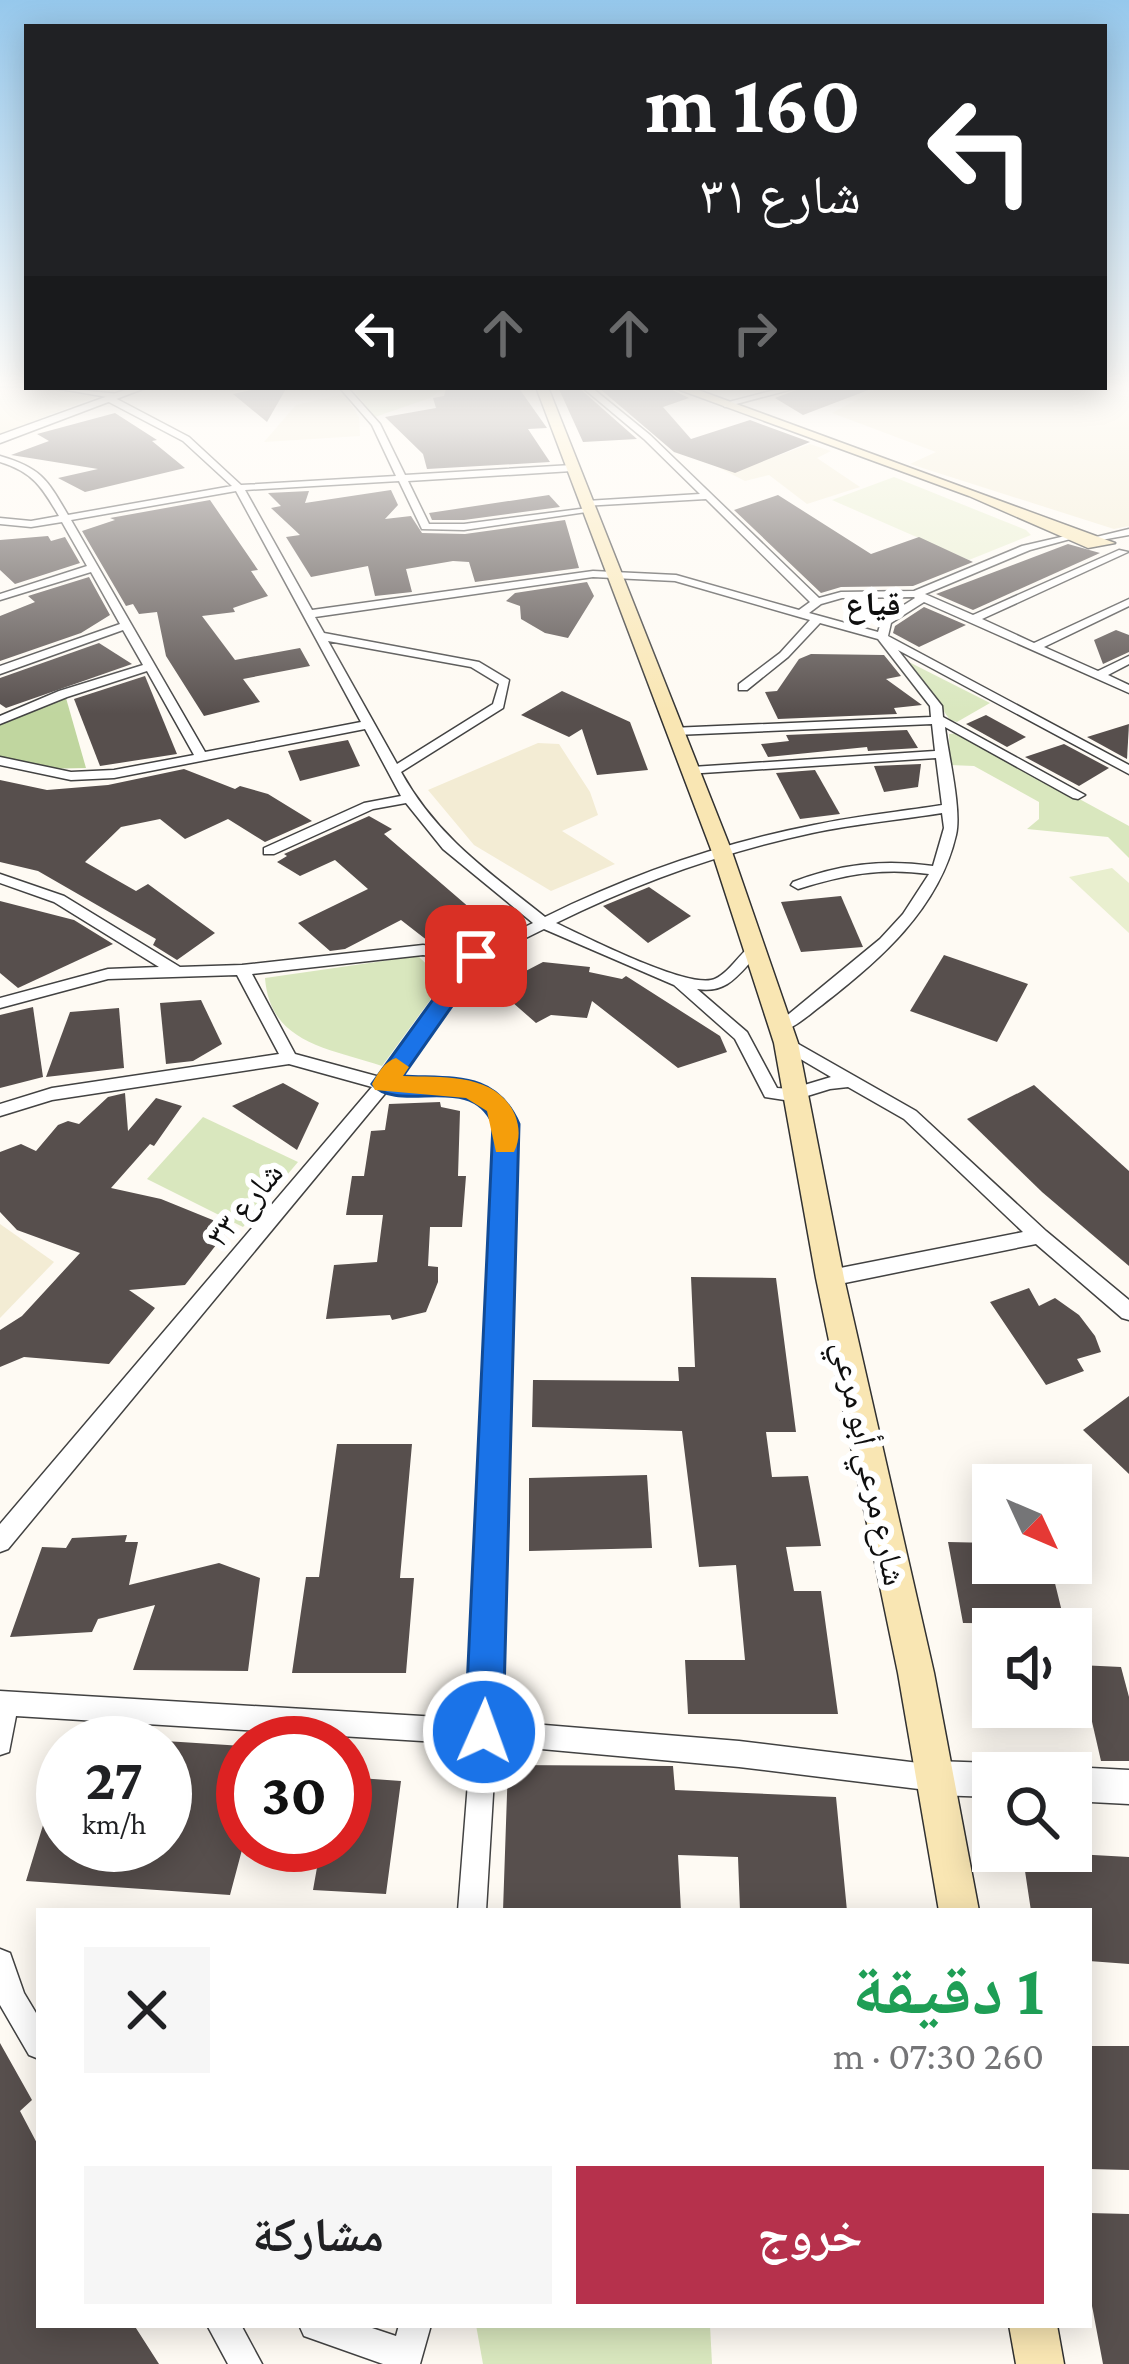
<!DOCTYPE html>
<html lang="ar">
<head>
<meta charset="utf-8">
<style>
  body { margin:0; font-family:"Crimson Pro","Noto Naskh Arabic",serif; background:#f6f6f6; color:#202124; direction:rtl; height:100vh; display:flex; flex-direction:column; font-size:45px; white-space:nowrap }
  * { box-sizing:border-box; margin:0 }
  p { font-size:39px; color:#757577 }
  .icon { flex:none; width:66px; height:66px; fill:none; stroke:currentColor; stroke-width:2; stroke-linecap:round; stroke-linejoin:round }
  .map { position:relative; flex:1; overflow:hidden; direction:ltr }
  .details { position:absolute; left:36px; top:1908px; width:1056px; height:420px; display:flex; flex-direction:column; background:#fff; border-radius:0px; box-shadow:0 6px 30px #0003; direction:rtl }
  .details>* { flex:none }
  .banner { position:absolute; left:24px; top:24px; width:1083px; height:366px; border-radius:0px; box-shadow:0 6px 30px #0003; direction:rtl; background:#202124; color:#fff; overflow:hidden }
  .needle { width:78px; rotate:134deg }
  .buttons { position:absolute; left:972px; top:1464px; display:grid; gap:24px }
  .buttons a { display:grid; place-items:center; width:120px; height:120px; border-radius:0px; background:#fff; box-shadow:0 6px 30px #0003; font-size:60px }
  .speed { position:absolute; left:36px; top:1716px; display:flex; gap:24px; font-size:60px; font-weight:700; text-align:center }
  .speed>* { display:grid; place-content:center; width:156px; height:156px; border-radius:50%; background:#fff; box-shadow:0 6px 30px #0003; line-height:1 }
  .speed small { font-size:30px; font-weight:400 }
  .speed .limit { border:18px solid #d22; background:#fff; color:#111 }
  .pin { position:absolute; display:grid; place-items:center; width:102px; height:102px; color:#fff; margin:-51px; border-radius:24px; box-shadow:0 6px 18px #0006 }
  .me { position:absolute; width:132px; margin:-66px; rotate:2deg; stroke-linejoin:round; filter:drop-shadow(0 0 9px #0008) }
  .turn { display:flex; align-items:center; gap:42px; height:252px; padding:0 48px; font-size:54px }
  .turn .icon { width:156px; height:156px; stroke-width:2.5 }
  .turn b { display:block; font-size:84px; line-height:102px }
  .lanes { display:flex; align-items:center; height:114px; padding:0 48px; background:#0003; justify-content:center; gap:60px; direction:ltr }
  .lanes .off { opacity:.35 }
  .round { display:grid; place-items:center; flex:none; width:126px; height:126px; border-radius:0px; background:#f6f6f6 }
  .overview { display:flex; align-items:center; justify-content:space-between; height:204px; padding:0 48px }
  h1 { font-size:72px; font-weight:700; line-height:90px; color:#1e9e55 }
  .cta { display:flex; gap:24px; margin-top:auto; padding:24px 48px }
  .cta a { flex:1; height:138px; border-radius:0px; background:#b6314c; color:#fff; font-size:48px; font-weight:700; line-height:138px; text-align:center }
  .cta a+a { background:#f6f6f6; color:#202124 }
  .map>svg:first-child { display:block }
  .farmland { fill:#f3ecd4 }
  .green { fill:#d9e7be }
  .forest { fill:#c0d69f }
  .pitch { fill:#e9efcf }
  .building { fill:#574f4d }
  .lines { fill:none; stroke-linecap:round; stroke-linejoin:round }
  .minor-casing { stroke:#424242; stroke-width:3 }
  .tertiary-casing { stroke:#424242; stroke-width:3 }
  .secondary-casing { stroke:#313131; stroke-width:3 }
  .minor { fill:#fff; fill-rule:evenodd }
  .tertiary { fill:#fff; fill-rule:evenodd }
  .secondary { fill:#f9e6b3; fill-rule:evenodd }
  .route { fill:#1a73e8; stroke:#114b97; stroke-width:3 }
  .slow { fill:#f59e0b }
  .labels { text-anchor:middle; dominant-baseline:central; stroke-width:12; stroke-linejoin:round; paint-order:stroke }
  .far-quarter-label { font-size:33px; font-weight:bold; fill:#0f0f0f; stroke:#fff }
  .street-label { font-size:33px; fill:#0f0f0f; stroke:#fff }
</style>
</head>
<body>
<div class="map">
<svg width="1129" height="2364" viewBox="0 0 1129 2364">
  <rect width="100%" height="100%" fill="#fefaf3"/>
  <g class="farmland">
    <path d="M0,387H33L96,397L0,434Z"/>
    <path d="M880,387H1090L1129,397V526L1114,529L910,464L936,452L832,413Z"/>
    <path d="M344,394L359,417L360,436L264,442L296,405Z"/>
    <path d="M810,444L831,451L817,458L860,487L807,504L769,475L745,481L706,461L774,457Z"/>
    <path d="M538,743L559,744L590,792L598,815L562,831L615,864L551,891L474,845L428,790Z"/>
    <path d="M0,1224L54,1262L0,1318Z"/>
  </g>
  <g class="green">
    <path d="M376,387H445L430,398L375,417L355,392Z"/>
    <path d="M909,662L990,703L957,722L950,720Z"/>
    <path d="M958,733L1129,826V858L1108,837L1027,829L1039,819V802L974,766L950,765L949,734Z"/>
    <path d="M418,956L444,981L382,1066C329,1048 270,1044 265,978Z"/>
    <path d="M203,1117L298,1162L243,1227L147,1179Z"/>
    <path d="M476,2325H710L712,2364H483Z"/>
  </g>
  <path class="forest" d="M66,698L86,768L40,769L0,758V725Z"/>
  <g class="pitch">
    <path d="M894,477L1026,530L1031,535L969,560L832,500Z"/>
    <path d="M1112,868L1129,883V933L1069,877Z"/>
  </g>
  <g class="building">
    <path d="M265,387H287L267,422L233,394Z"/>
    <path d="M518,387L547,428L528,429L550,462L427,469L423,454L385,417L436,408L433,398L444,396L446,389Z"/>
    <path d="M558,387H578L637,439L583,442Z"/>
    <path d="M666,387L689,398L663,407L691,439L750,420L810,442L735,473L674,452L599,388Z"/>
    <path d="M804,387H871V389L803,415L775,398Z"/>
    <path d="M115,413L157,440L152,441L185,468L85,492L58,478L98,469L11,455L49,441L37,434Z"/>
    <path d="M391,490L398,505L385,519L411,516L422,533L465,534L565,520L579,568L475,582L469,562L453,561L406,569L412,592L375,596L368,566L311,577L286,537L300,535L271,508L281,506L268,493L309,491L305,503Z"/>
    <path d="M549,495L560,507L464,520H432L429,513Z"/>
    <path d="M778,495L871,554L919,537L973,562L913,586L841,587L821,593L734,510Z"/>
    <path d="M210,500L258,570L251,571L268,596L233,608L235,612L202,616L235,660L300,648L310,666L243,679L260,702L204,716L166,656L157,612L139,614L133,604L126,606L82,531L115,520L110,518Z"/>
    <path d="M48,536L51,541L65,537L80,563L15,584L0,570V540Z"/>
    <path d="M1068,544L1100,553L973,610L936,594Z"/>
    <path d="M89,577L110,615L81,633L0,661V616L35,602L28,596Z"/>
    <path d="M587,582L594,596L568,638L545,633L521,619L520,606L506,601L515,593Z"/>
    <path d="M924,607L966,625L919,647L893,633L895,626Z"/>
    <path d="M1116,630L1129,635V652L1103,664L1094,640Z"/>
    <path d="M99,643L132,664L6,708L0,704V678Z"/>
    <path d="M811,654L884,655L901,676L886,679L922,705L894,708L897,714L778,719L765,692L777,691L799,659Z"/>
    <path d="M145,676L177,754L100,766L74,699Z"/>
    <path d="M562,691L630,722L648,770L597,775L582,729L569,737L521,715Z"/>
    <path d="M986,715L1026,737L1007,747L966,724Z"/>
    <path d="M1129,724L1127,759L1087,737Z"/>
    <path d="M907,730L918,748L868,751L867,747L768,757L761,744L789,741L786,735Z"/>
    <path d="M348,740L360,766L300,781L288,751Z"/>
    <path d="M1064,744L1109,768L1079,786L1025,757Z"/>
    <path d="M921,764L918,787L884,792L874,766Z"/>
    <path d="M184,769L235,789L240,786L268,794L312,821L265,842L228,819L185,839L160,819L121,827L85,862L136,891L148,884L215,933L177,960L153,945L156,939L38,871L0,862V780L47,790L108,785Z"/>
    <path d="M815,770L840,814L800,819L776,773Z"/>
    <path d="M369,816L392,829L384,834L500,934L428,941L401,920L345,949L330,951L298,923L368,889L335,860L300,876L277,862L287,856L284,854Z"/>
    <path d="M649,887L691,916L648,943L603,906Z"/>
    <path d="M841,896L863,947L801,952L781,902Z"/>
    <path d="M0,901L74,920L113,944L18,988L0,973Z"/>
    <path d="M944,955L1028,984L997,1042L910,1011Z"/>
    <path d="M543,962L590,967L589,972L622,979L626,976L720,1036L727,1052L678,1068L592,1001L587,1018L551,1015L536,1023L495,987Z"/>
    <path d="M201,1000L222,1044L193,1061L166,1064L160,1003Z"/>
    <path d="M33,1007L43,1077L0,1088V1015Z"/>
    <path d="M119,1008L124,1068L46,1077L70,1012Z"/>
    <path d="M283,1083L319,1103L297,1150L232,1106Z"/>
    <path d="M1034,1085L1129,1171V1266L1042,1192L967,1119Z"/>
    <path d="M125,1093L128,1131L156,1098L182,1106L154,1146L150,1144L111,1188L161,1199L230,1227L185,1285L129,1290L155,1308L109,1364L24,1357L0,1367V1330L22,1316L80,1253L17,1230L0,1212V1152L21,1144L36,1151L58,1125L68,1121L79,1124L108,1097Z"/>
    <path d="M440,1102L441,1107L460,1111L458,1176H466L462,1227H430L428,1266L438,1267V1282L426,1312L392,1320L390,1315L326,1319L334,1265L377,1262L383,1215H346L352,1176H364L371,1131L385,1130L389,1104Z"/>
    <path d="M691,1277L776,1278L796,1432H766L772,1477L808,1476L821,1546L786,1547L794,1591H821L838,1714H688L685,1660H745L736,1565L699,1567L682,1431L532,1427L533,1380L679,1381L678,1367H695Z"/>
    <path d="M1029,1288L1039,1306L1055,1298L1079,1315L1095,1336L1101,1352L1077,1359L1084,1371L1046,1385L990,1302Z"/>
    <path d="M1129,1396V1474L1083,1430Z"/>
    <path d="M337,1444H412L400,1578H414L406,1673H292L306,1577H319Z"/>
    <path d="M647,1475L652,1548L529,1551V1478Z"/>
    <path d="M127,1535L125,1542H138L129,1585L219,1563L260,1578L248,1671L133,1670L155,1605L98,1619L92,1632L10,1637L42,1547L66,1548L72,1538Z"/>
    <path d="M948,1542L993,1543V1563H1050L1065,1624L963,1623Z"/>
    <path d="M1079,1665L1121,1667L1129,1697V1761H1101Z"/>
    <path d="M165,1741L243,1746V1846L230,1895L26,1881L58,1776L63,1777V1845H165Z"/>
    <path d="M508,1765L673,1766L675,1790L836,1797L847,1911H740L738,1857L678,1855L681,1911H503Z"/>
    <path d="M345,1777L401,1781L386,1894L313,1890L321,1845H345Z"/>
    <path d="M1022,1851L1129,1857V1964L1089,1961V1911H1031Z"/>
    <path d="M0,2043L32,2100L20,2111L39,2147V2325H134L159,2364H0Z"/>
    <path d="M1089,2046H1129V2170L1089,2169Z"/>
    <path d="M1089,2213L1129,2214V2364H1103L1089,2290Z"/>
  </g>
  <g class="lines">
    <defs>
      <g id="minor">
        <rect x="0" y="383" width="27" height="3"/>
        <path d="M49,387L119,394V398H115L189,437L241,485L396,476L372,425L339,387H347L380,424L405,475L572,465L577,468L572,471L408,481L429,524H464L588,508L593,511L464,530L422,529L399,481L245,490L312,610L593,571L676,575L799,610L810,602L706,499L583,506V502L586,501L700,494L644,439L582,387H591L650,435L819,598L841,592L914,591L1022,546L1074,534V538L1030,550L925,594L973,615L1119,550L1128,552L982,619L1034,643L1129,599V606L1044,647L1098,671L1129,656V664L1108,675L1129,685V693L924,602L891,623L888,636L1129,765V774L898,650L942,706L943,717L1085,795L1078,799L1073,798L945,727C948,754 962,810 956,835C939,909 879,961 822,1005C808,1015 792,1032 775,1031L773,1027L880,939L903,914L929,874C881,867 843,875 798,889L791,885L793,882C839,864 883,859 933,866L944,828L942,813C899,820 855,824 812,833C723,852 637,883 556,923C586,937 682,986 711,980C724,978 737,958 747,949H757V955C738,975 727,994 697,989L747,1032L777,1088L791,1089L831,1077L780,1047L778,1043L786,1037L916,1111L1046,1231L1129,1300V1320L1122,1318L1036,1244L830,1286L823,1284L820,1278L823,1272L830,1270L1023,1232L904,1119L848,1087L830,1089L791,1101L765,1097L735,1039L674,985L544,929L481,960L397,1079L478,1085L513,1114L497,1721L739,1741L935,1765L944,1769L948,1778L944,1787L935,1791L739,1767L496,1745L486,1911H458L471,1744L16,1716L9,1752L0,1755V1691L472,1719L495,1116L468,1095L388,1090L8,1549L0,1552V1524L372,1087L289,1064L52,1100L0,1116V1104L52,1088L279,1054L237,975L108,979L0,1008V998L108,969L159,967L54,902L0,883V874L64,896L180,967L242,965L423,945L474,952L533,923L443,849L406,803L373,809L274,854H264V848L364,803L401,796L365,729L114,778L71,780L0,765V757L71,772L114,770L194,755L147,671L67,697L0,724V716L59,691L143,665L123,630L0,674V666L120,624L91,572L0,600V594L87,566L62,522L31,527L0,524V518L31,521L59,516C42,487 33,472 0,462V456C41,468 47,479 68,515L232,486L183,441L107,401V397ZM236,491L361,722L205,752L71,520ZM593,577L675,581L810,620L780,653L739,684V690H747L788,657L820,623L878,639L930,706L931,717L671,728L669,731L675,735L932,724L935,751L692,767L687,768V774L936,758L942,805C899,812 856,816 814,825C721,843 630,875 545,917C489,872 437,837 401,772L503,708L509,680L479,662L324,633L315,617ZM842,598L914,597L915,598L882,619L878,632L809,613L821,604ZM328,641L471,667L499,684L493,704L397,764ZM423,955L465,961L380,1077L295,1054L252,974Z"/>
        <path d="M786,387H800L725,407L721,404Z"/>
        <path d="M1129,529V535L1101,540L1096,537Z"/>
        <path d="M0,1949L10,1953L24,1993L39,2018V2059L29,2055L0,2005Z"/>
        <path d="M207,2325H241L262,2364H228Z"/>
        <path d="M299,2325H363L396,2336L399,2325H431L420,2364H383L304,2336Z"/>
      </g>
      <g id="tertiary">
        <path d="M133,387H148L0,443V435Z"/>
        <path d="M935,1761L993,1763L1007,1773H993V1797L935,1795L923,1790L918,1778L923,1766Z"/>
        <path d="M1071,1767L1129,1770V1804L1071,1801V1773H1059Z"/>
      </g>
      <g id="secondary">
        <path d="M536,387H548L732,852L798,1043L844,1278L934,1673L979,1911H939L898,1673L816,1278L774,1043L712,852Z"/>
        <path d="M672,387H690L1115,543L1088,548L969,496Z"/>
        <path d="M1009,2325H1057L1064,2364H1016Z"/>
      </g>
    </defs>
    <use href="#minor" class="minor-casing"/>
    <use href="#tertiary" class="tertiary-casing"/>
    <use href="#secondary" class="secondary-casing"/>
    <use href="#minor" class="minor"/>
    <use href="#tertiary" class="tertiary"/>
    <use href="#secondary" class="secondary"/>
  </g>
  <linearGradient id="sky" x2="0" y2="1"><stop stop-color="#96c8ec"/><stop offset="0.54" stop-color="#fffdfa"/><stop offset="1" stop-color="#fffdfa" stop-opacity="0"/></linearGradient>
  <rect width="1129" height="714" fill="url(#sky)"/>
  <path class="route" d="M476,949L487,956L403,1076C454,1079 496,1071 519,1124L503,1732L497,1745L484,1751L471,1745L465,1732L493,1124C471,1071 399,1115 372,1084L468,951Z"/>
  <path class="slow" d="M396,1058L409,1067L403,1076C443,1078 496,1072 515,1115C520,1128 520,1140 514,1152H496L487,1111L466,1098L375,1090L372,1084C378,1073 384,1062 396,1058Z"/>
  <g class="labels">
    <g class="far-quarter-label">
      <text x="873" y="603">قياع</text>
    </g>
    <g class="street-label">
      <text transform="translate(244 1204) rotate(-50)">شارع ٣٣</text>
      <text transform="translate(870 1463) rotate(78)">شارع مرعي أبو مرعي</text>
    </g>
  </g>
</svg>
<div class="buttons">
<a><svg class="needle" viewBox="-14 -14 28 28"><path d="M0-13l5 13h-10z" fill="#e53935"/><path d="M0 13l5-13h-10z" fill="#757577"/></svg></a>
<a><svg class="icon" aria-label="sound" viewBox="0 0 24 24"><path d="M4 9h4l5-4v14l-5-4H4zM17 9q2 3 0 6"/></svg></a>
<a><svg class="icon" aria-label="search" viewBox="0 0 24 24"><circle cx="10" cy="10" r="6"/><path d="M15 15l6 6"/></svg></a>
</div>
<div class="speed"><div>27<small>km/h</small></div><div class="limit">30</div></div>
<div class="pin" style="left:476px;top:956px;background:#d93025"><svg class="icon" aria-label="arrive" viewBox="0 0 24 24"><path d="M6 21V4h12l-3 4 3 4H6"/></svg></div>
<svg class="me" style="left:484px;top:1732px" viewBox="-20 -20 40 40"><circle r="17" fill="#1a73e8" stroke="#fff" stroke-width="3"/><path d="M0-11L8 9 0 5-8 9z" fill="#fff"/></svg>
<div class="banner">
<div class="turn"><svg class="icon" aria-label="left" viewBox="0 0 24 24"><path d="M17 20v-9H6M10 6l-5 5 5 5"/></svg><div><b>160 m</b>شارع ٣١</div></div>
<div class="lanes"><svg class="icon" aria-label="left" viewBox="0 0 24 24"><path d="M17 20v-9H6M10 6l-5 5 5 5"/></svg><svg class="icon off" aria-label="ahead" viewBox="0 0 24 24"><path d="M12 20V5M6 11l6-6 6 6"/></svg><svg class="icon off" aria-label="ahead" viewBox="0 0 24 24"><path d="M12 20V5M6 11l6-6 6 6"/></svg><svg class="icon off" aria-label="right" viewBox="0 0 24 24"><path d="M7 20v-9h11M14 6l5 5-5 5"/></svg></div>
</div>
<section class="details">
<div class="overview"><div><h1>1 دقيقة</h1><p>260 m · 07:30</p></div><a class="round"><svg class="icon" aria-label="close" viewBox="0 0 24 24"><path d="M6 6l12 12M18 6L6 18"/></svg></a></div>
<div class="cta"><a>خروج</a><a>مشاركة</a></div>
</section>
</div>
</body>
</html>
